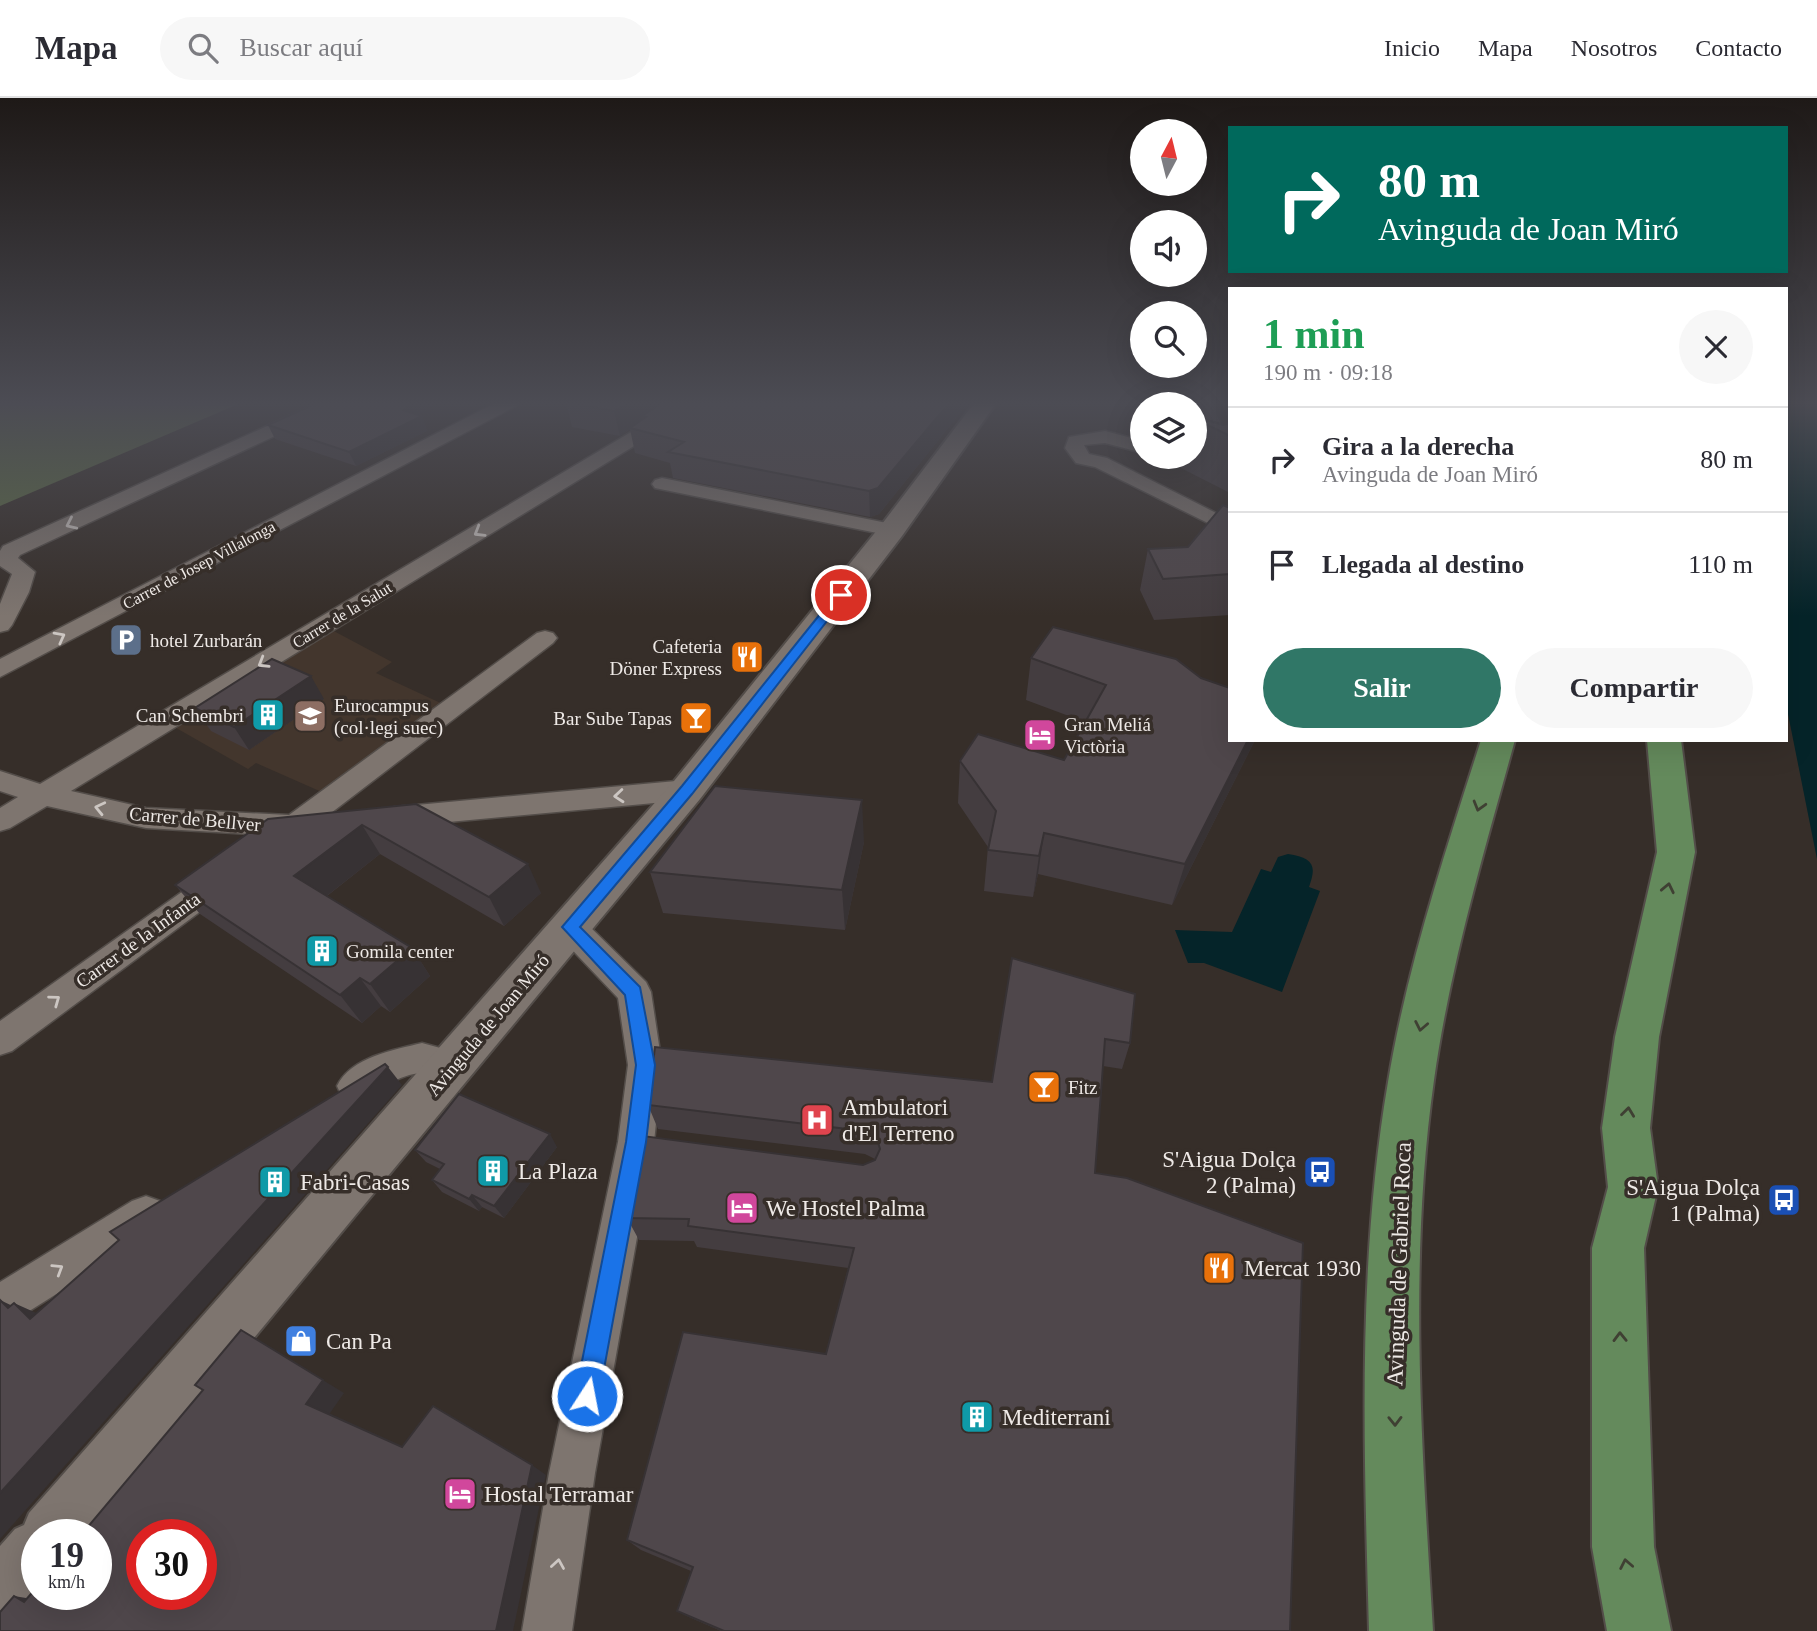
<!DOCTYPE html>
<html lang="es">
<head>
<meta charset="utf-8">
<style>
  body { margin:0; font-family:"Times New Roman",serif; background:#f7f7f7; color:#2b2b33; height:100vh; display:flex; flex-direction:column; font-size:26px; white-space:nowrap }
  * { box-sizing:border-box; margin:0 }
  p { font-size:23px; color:#7c7c81 }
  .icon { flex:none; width:38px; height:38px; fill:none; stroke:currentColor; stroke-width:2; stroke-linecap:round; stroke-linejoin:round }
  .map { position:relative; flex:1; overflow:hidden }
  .details { position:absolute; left:1228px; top:189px; width:560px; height:455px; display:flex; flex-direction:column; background:#fff; border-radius:0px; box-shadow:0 7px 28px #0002 }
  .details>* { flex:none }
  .banner { position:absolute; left:1228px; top:28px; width:560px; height:147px; border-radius:0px; box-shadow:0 7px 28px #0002; background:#00695c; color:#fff; overflow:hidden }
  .needle { width:46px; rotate:7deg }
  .controls { position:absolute; left:1130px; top:21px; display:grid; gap:14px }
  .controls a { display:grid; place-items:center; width:77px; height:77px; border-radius:50%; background:#fff; box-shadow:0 7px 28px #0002; font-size:35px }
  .speed { position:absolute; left:21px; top:1421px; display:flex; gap:14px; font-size:35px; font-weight:700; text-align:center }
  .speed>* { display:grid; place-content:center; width:91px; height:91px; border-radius:50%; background:#fff; box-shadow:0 7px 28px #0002; line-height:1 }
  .speed small { font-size:18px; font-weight:400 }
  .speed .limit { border:10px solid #d22; background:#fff; color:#111 }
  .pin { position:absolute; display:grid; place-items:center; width:60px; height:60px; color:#fff; margin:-30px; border:4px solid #fff; border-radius:50%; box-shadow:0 2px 7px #0007 }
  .me { position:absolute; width:77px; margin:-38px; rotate:11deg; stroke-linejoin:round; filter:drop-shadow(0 0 5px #0008) }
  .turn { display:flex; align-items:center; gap:24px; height:147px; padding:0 35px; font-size:32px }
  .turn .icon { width:91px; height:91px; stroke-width:2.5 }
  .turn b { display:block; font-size:49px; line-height:60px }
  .round { display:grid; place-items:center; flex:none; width:74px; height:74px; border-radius:37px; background:#f7f7f7 }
  .headline { display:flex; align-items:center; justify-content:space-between; height:119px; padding:0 35px }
  h1 { font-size:42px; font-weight:700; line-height:52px; color:#1e9e55 }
  .action { display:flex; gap:14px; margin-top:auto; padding:14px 35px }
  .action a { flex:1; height:80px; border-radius:42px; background:#307767; color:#fff; font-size:28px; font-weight:700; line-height:80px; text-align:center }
  .action a+a { background:#f7f7f7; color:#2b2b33 }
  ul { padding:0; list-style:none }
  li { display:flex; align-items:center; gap:21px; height:105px; padding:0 35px; border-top:2px solid #e1e1e2 }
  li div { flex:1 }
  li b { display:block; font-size:26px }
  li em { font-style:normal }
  header { display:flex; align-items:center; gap:42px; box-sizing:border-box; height:98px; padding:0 35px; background:#fff; border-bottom:2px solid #e1e1e2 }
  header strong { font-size:33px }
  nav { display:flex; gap:38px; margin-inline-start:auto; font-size:24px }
  .search { width:490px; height:63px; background:#f7f7f7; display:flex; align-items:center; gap:18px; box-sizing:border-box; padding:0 24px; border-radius:38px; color:#7c7c81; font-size:26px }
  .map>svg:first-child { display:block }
  .built { fill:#43362d }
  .forest { fill:#5c6c45 }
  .water { fill:#052429 }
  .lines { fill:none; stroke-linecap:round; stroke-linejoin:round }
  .minor-casing { stroke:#534d49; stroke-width:3 }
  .tertiary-casing { stroke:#534d49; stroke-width:4 }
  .trunk-casing { stroke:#534d49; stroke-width:4 }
  .minor { fill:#7e756f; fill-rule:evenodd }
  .tertiary { fill:#7e756f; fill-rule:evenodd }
  .trunk { fill:#648a5c; fill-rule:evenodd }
  .wall { fill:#443d40 }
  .shaded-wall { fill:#373234 }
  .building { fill:#4f474b; stroke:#373234; stroke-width:2; fill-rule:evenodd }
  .oneway { stroke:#ccc6c2 }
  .oneway2 { stroke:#3f4033 }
  .route { fill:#1a73e8; stroke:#114b97; stroke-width:2 }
  .labels { text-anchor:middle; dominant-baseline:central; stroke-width:7; stroke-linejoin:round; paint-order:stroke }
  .far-street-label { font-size:16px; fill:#eee9e6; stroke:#362e29 }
  .poi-label { font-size:19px; fill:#eee9e6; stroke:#362e29; text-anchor:start }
  .street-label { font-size:19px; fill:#eee9e6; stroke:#362e29 }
  .near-poi-label { font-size:23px; fill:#eee9e6; stroke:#362e29; text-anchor:start }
  .near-street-label { font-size:23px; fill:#eee9e6; stroke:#362e29 }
</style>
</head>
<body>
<header>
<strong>Mapa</strong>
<div class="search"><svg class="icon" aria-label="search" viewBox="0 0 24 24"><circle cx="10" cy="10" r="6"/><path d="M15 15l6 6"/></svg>Buscar aquí</div>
<nav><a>Inicio</a><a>Mapa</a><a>Nosotros</a><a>Contacto</a></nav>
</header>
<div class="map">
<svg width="1817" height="1533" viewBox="0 0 1817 1533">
  <rect width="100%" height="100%" fill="#362e29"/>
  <path class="built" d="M330,531L392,564L376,575L447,608L324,695L256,665L248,671L171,627Z"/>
  <path class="forest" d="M0,304H243L0,408Z"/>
  <g class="water">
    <path d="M1787,304H1817V761L1787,611Z"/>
    <path d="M1288,756C1311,760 1318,765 1309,789L1320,793L1282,894L1204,865H1188L1175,832L1232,834L1261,771L1271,774L1278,759Z"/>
  </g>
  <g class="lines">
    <defs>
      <g id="minor">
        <path d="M320,304H342L339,308L20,457L18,460L35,474L29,494L12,527L8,532L0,534V506L12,476L0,468V453L3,448Z"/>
        <path d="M497,304H519L516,308L0,579V561Z"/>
        <path d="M670,304H688L665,329L71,693L146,710L289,717L537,535L545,533L553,535L557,540L553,545L314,728L310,735L283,747L273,744L269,737L146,730L47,708L10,730L0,733V710L18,699L0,693V673L40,686L653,321Z"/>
        <path d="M1105,333L1143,343V355L1105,345L1084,347L1089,356L1107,360L1230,422V436L1095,369L1076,365L1065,350L1069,339Z"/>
        <path d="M662,380L892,426L899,428L903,432L899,436L892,438L655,390L652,386L655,382Z"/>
        <path d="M687,682L697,685L701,692L697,699L687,702L395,729L385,726L381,719L385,712L395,709Z"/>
        <path d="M221,770L232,774L236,782L232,790L12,953L0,957V923L210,774Z"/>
        <path d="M570,817L581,820L646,884L651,894L662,967L654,1044L595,1375L572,1533H522L549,1375L618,1044L628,967L618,900L559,838L554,829L559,820Z"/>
        <path d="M422,945L466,957L471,968L466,979C449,985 440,976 423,975C398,975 377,996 355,1004L342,999L337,988C351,959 394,952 422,945Z"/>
        <path d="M146,1098L160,1103L165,1117L160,1131L15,1222L0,1228V1184L132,1103Z"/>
      </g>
      <path id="tertiary" d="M975,304H997L902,438L700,701L91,1437H37V1496H41L22,1518L0,1528V1448L15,1431L24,1427L29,1415L674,683L882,426Z"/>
      <g id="trunk">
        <path d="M1481,642H1515C1484,754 1450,867 1434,982C1408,1165 1422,1350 1433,1533H1369C1364,1350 1357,1165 1388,984C1407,868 1445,755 1481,642Z"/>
        <path d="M1647,642H1681L1695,754L1659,939L1650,1030L1658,1089L1644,1150L1654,1449L1671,1533H1607L1592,1449V1150L1608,1089L1602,1030L1615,939L1657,754Z"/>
      </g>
    </defs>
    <use href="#minor" class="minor-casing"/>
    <use href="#tertiary" class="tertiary-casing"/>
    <use href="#trunk" class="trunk-casing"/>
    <use href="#minor" class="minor"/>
    <use href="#tertiary" class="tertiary"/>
    <use href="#trunk" class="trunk"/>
  </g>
  <g class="wall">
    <path d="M319,304H434L418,317L422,318L427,333L356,368L275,341L268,327Z"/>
    <path d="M566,304H969L879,416L870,419L673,380L670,365L635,355L630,331L620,338L572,329Z"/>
    <path d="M1195,306L1222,326L1230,325V395L1175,367L1177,359H1195Z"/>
    <path d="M1230,410V517L1154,522L1140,492L1148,451L1188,449Z"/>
    <path d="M1053,529L1230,642H1255L1172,807L1038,776L1033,799L984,793L988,749L958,705L960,663L1064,662L1085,624L1026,602L1031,560Z"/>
    <path d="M324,601L249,652L211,633L195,610Z"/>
    <path d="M416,706L541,795L504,828L380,756L327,798L412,850L430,878L390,914L381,908L362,925L200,816L175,787Z"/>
    <path d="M864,744L845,832L663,815L650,774Z"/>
    <path d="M1012,860L1130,945L1122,971L1103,968L1095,1075L1290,1533H721L689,1519L677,1513L691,1473L641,1452L627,1442L826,1256L848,1170L697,1149L694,1143L639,1142L627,1120L863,1067L875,1062V1061L865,1056L658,1031L648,1007L992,984Z"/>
    <path d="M557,1049L504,1120L482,1109L479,1113L442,1094L432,1082L440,1071L426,1064L415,1052Z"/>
  </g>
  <g class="shaded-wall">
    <path d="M413,304H434L411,324L422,318L427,333L356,368L349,354Z"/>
    <path d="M630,304H667L646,319L642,318L643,324L630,330V331L620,338L614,313Z"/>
    <path d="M950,304H969L879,416L870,419L869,393Z"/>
    <path d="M311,578L324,601L249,652L234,629Z"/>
    <path d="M1248,642H1255L1172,807L1185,766Z"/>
    <path d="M862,702L864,744L845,832L842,792Z"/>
    <path d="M362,727L380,756L315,807L294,778Z"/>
    <path d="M1044,735L1038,776L1033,799L1039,758Z"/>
    <path d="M528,766L541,795L504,828L489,799Z"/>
    <path d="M412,850L430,878L390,914L370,886Z"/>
    <path d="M360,880L381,908L362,925L340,897Z"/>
    <path d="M388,969L402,987L0,1441V1395Z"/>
    <path d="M550,1036L557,1049L504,1120L494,1108Z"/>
    <path d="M472,1097L482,1109L479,1113L469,1101Z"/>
    <path d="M0,1202L21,1212L14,1205L43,1218L59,1235L8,1210Z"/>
    <path d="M241,1232L344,1295L328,1318L306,1306Z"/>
    <path d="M532,1367L546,1377L513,1533H496Z"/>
    <path d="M14,1498L50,1504H24Z"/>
  </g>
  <g class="building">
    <path d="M319,304H413L403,312L422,318L349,354L268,327Z"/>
    <path d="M566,304H630L614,313Z"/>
    <path d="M664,304H950L878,390L869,393L668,354L684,344L630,330L646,319L642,318Z"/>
    <path d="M1160,306H1212L1222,326L1195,319V306Z"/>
    <path d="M1195,319L1223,327L1230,325V338L1195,321Z"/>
    <path d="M1223,407L1230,410V476L1163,481L1148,451L1188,449Z"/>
    <path d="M1053,529L1176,561L1201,580L1230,590V642H1248L1185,766L1044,735L1039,758L988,752L996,713L960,663L978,636L1064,662L1106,587L1031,560Z"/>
    <path d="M272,561L311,578L234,629L195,610Z"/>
    <path d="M715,688L862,702L842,792L650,774Z"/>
    <path d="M416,706L528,766L489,799L362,727L294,778L412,850L370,886L360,880L340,897L175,787L268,721Z"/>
    <path d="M1012,860L1135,896L1130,945L1105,941L1095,1075L1127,1080L1303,1145L1290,1533H724L677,1513L693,1469L627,1442L683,1234L826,1256L854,1150L688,1128L689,1121L627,1120L643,1038L863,1067L875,1062L880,1051L876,1038L864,1033L648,1007L655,949L992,984Z"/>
    <path d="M385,966L388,969L0,1395V1202L8,1210L14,1205L30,1221L119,1142L110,1134Z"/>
    <path d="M459,996L550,1036L494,1108L472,1097L469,1101L432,1082L444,1066L415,1052Z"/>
    <path d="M241,1232L323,1282L306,1306L402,1349L433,1308L532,1367L496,1533H0V1514L14,1498L24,1504L37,1489V1496H96V1437H81L203,1292L195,1287ZM142,1437H201V1496H142Z"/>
  </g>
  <defs><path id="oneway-chevron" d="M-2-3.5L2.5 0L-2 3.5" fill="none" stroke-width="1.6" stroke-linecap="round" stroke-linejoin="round" transform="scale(1.75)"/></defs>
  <g class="oneway">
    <use href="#oneway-chevron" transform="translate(71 426) rotate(155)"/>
    <use href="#oneway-chevron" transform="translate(479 434) rotate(149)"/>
    <use href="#oneway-chevron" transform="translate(60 539) rotate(-28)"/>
    <use href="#oneway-chevron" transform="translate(263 565) rotate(149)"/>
    <use href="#oneway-chevron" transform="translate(619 698) rotate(175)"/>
    <use href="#oneway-chevron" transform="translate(100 710) rotate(-167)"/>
    <use href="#oneway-chevron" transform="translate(55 902) rotate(-36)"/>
    <use href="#oneway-chevron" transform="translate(58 1171) rotate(-32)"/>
    <use href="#oneway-chevron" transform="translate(558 1466) rotate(-81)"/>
  </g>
  <g class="oneway2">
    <use href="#oneway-chevron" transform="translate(1479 708) rotate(106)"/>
    <use href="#oneway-chevron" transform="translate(1668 790) rotate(-78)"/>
    <use href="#oneway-chevron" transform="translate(1421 928) rotate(101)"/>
    <use href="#oneway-chevron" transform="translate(1628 1014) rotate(-83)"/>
    <use href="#oneway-chevron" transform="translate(1620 1239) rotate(-91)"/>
    <use href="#oneway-chevron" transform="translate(1395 1323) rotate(89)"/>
    <use href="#oneway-chevron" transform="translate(1626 1466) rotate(-101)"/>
  </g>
  <linearGradient id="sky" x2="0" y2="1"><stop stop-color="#1e1917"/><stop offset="0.59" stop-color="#4c4c54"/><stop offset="1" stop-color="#4c4c54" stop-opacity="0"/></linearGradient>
  <rect width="1817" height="518" fill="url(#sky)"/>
  <path class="route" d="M841,494L847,497L845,500L692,696L580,829L640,889L655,967L646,1044L599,1298L595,1307L587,1310L579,1307L575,1298L626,1044L636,967L625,897L562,829L682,688L837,495Z"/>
  <defs>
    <symbol id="parking-square" viewBox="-11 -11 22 22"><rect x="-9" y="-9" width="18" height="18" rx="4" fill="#5c6f8a" stroke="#362e29"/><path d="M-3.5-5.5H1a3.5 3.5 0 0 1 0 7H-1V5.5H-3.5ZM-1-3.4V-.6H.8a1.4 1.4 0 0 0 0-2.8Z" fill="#fff"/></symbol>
    <symbol id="restaurant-square" viewBox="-11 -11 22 22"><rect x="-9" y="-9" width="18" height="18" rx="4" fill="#e8710a" stroke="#362e29"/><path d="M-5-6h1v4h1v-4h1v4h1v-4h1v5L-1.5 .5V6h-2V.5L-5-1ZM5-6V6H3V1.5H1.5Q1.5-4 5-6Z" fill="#fff"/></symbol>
    <symbol id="building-square" viewBox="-11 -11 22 22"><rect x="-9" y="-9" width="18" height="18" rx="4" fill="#0f9aa8" stroke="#362e29"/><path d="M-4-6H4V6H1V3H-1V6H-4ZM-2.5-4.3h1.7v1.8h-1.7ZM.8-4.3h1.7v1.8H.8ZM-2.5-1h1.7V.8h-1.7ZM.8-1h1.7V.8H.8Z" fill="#fff"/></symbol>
    <symbol id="school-square" viewBox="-11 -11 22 22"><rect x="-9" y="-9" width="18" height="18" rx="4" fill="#8d6e63" stroke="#362e29"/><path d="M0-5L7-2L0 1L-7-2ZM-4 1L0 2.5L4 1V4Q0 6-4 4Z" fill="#fff"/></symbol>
    <symbol id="bar-square" viewBox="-11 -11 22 22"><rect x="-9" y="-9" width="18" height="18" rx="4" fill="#e8710a" stroke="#362e29"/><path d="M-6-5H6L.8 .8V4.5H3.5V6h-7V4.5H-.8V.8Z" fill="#fff"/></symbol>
    <symbol id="hotel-square" viewBox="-11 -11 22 22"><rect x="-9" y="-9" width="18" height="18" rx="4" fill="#d1479c" stroke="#362e29"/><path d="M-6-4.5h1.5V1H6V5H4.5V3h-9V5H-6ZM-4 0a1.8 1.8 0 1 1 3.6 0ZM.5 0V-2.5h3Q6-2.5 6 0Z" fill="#fff"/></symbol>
    <symbol id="hospital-square" viewBox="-11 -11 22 22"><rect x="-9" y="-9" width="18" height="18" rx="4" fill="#e0444e" stroke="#362e29"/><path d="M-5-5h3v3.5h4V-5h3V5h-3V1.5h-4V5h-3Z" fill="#fff"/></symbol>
    <symbol id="bus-square" viewBox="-11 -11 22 22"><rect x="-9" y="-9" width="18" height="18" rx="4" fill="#1a4fb4" stroke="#362e29"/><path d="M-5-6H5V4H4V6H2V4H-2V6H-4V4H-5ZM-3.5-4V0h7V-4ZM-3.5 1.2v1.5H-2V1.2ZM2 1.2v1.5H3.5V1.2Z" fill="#fff"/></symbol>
    <symbol id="shop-square" viewBox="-11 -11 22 22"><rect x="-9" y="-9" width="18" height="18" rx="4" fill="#3f7fe0" stroke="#362e29"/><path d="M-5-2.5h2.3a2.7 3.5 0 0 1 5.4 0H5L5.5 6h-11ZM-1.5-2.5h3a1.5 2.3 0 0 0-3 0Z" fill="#fff"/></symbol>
  </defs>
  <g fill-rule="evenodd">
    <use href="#parking-square" x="107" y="523" width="38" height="38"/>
    <use href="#restaurant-square" x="728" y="540" width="38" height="38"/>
    <use href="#building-square" x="249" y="598" width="38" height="38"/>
    <use href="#school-square" x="291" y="599" width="38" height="38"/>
    <use href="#bar-square" x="677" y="601" width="38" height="38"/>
    <use href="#hotel-square" x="1021" y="618" width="38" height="38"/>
    <use href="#building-square" x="303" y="834" width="38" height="38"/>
    <use href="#bar-square" x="1025" y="970" width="38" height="38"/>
    <use href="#hospital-square" x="798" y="1003" width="38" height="38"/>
    <use href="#building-square" x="474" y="1054" width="38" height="38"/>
    <use href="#bus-square" x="1301" y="1055" width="38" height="38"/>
    <use href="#building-square" x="256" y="1065" width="38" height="38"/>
    <use href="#bus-square" x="1765" y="1083" width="38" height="38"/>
    <use href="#hotel-square" x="723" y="1091" width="38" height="38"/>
    <use href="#restaurant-square" x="1200" y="1151" width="38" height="38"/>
    <use href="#shop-square" x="282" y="1224" width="38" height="38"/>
    <use href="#building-square" x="958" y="1300" width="38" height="38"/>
    <use href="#hotel-square" x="441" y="1377" width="38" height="38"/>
  </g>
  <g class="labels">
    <g class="far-street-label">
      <text transform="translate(199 467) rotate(-28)">Carrer de Josep Villalonga</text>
      <text transform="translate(342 517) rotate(-31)">Carrer de la Salut</text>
    </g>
    <g class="poi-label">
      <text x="150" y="542">hotel Zurbarán</text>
      <text x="722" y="548" text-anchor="end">Cafeteria<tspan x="722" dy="22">Döner Express</tspan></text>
      <text x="334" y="607">Eurocampus<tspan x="334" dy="22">(col·legi suec)</tspan></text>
      <text x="244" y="617" text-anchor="end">Can Schembri</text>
      <text x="672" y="620" text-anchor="end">Bar Sube Tapas</text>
      <text x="1064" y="626">Gran Meliá<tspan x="1064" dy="22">Victòria</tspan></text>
      <text x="346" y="853">Gomila center</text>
      <text x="1068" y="989">Fitz</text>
    </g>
    <g class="street-label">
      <text transform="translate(195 721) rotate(5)">Carrer de Bellver</text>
      <text transform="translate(138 842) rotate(-36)">Carrer de la Infanta</text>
      <text transform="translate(488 927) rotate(-50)">Avinguda de Joan Miró</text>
    </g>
    <g class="near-poi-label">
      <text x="842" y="1009">Ambulatori<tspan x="842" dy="26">d'El Terreno</tspan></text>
      <text x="1296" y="1061" text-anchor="end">S'Aigua Dolça<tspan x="1296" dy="26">2 (Palma)</tspan></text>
      <text x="518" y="1073">La Plaza</text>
      <text x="300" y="1084">Fabri-Casas</text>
      <text x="1760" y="1089" text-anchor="end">S'Aigua Dolça<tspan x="1760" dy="26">1 (Palma)</tspan></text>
      <text x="766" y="1110">We Hostel Palma</text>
      <text x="1244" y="1170">Mercat 1930</text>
      <text x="326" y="1243">Can Pa</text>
      <text x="1002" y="1319">Mediterrani</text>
      <text x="484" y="1396">Hostal Terramar</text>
    </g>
    <g class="near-street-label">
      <text transform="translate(1399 1166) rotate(-88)">Avinguda de Gabriel Roca</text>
    </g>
  </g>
</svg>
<div class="controls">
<a><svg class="needle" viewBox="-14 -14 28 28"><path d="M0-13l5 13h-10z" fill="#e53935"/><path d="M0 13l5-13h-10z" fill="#7c7c81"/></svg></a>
<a><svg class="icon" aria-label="sound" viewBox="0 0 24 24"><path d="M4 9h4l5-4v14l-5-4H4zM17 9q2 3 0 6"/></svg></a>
<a><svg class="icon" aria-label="search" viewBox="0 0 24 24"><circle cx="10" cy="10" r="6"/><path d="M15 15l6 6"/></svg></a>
<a><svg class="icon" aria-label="layers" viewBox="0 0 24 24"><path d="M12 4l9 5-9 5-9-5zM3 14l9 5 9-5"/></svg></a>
</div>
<div class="speed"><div>19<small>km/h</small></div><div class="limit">30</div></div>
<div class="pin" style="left:841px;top:497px;background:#d93025"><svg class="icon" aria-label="arrive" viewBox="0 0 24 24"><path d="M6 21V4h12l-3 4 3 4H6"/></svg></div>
<svg class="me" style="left:587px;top:1298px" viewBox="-20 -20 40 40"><circle r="17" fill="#1a73e8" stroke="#fff" stroke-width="3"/><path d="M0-11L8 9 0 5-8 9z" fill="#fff"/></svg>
<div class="banner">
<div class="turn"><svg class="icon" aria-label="right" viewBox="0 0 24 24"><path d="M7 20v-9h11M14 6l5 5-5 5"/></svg><div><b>80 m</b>Avinguda de Joan Miró</div></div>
</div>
<section class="details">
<div class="headline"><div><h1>1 min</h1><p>190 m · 09:18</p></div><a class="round"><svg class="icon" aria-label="close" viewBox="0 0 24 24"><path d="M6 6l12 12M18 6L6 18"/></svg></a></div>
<ul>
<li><svg class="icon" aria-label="right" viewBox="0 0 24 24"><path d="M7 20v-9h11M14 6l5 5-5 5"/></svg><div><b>Gira a la derecha</b><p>Avinguda de Joan Miró</p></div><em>80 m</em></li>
<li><svg class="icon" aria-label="arrive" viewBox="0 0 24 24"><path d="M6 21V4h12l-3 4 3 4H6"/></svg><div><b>Llegada al destino</b></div><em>110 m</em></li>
</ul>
<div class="action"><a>Salir</a><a>Compartir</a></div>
</section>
</div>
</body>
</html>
